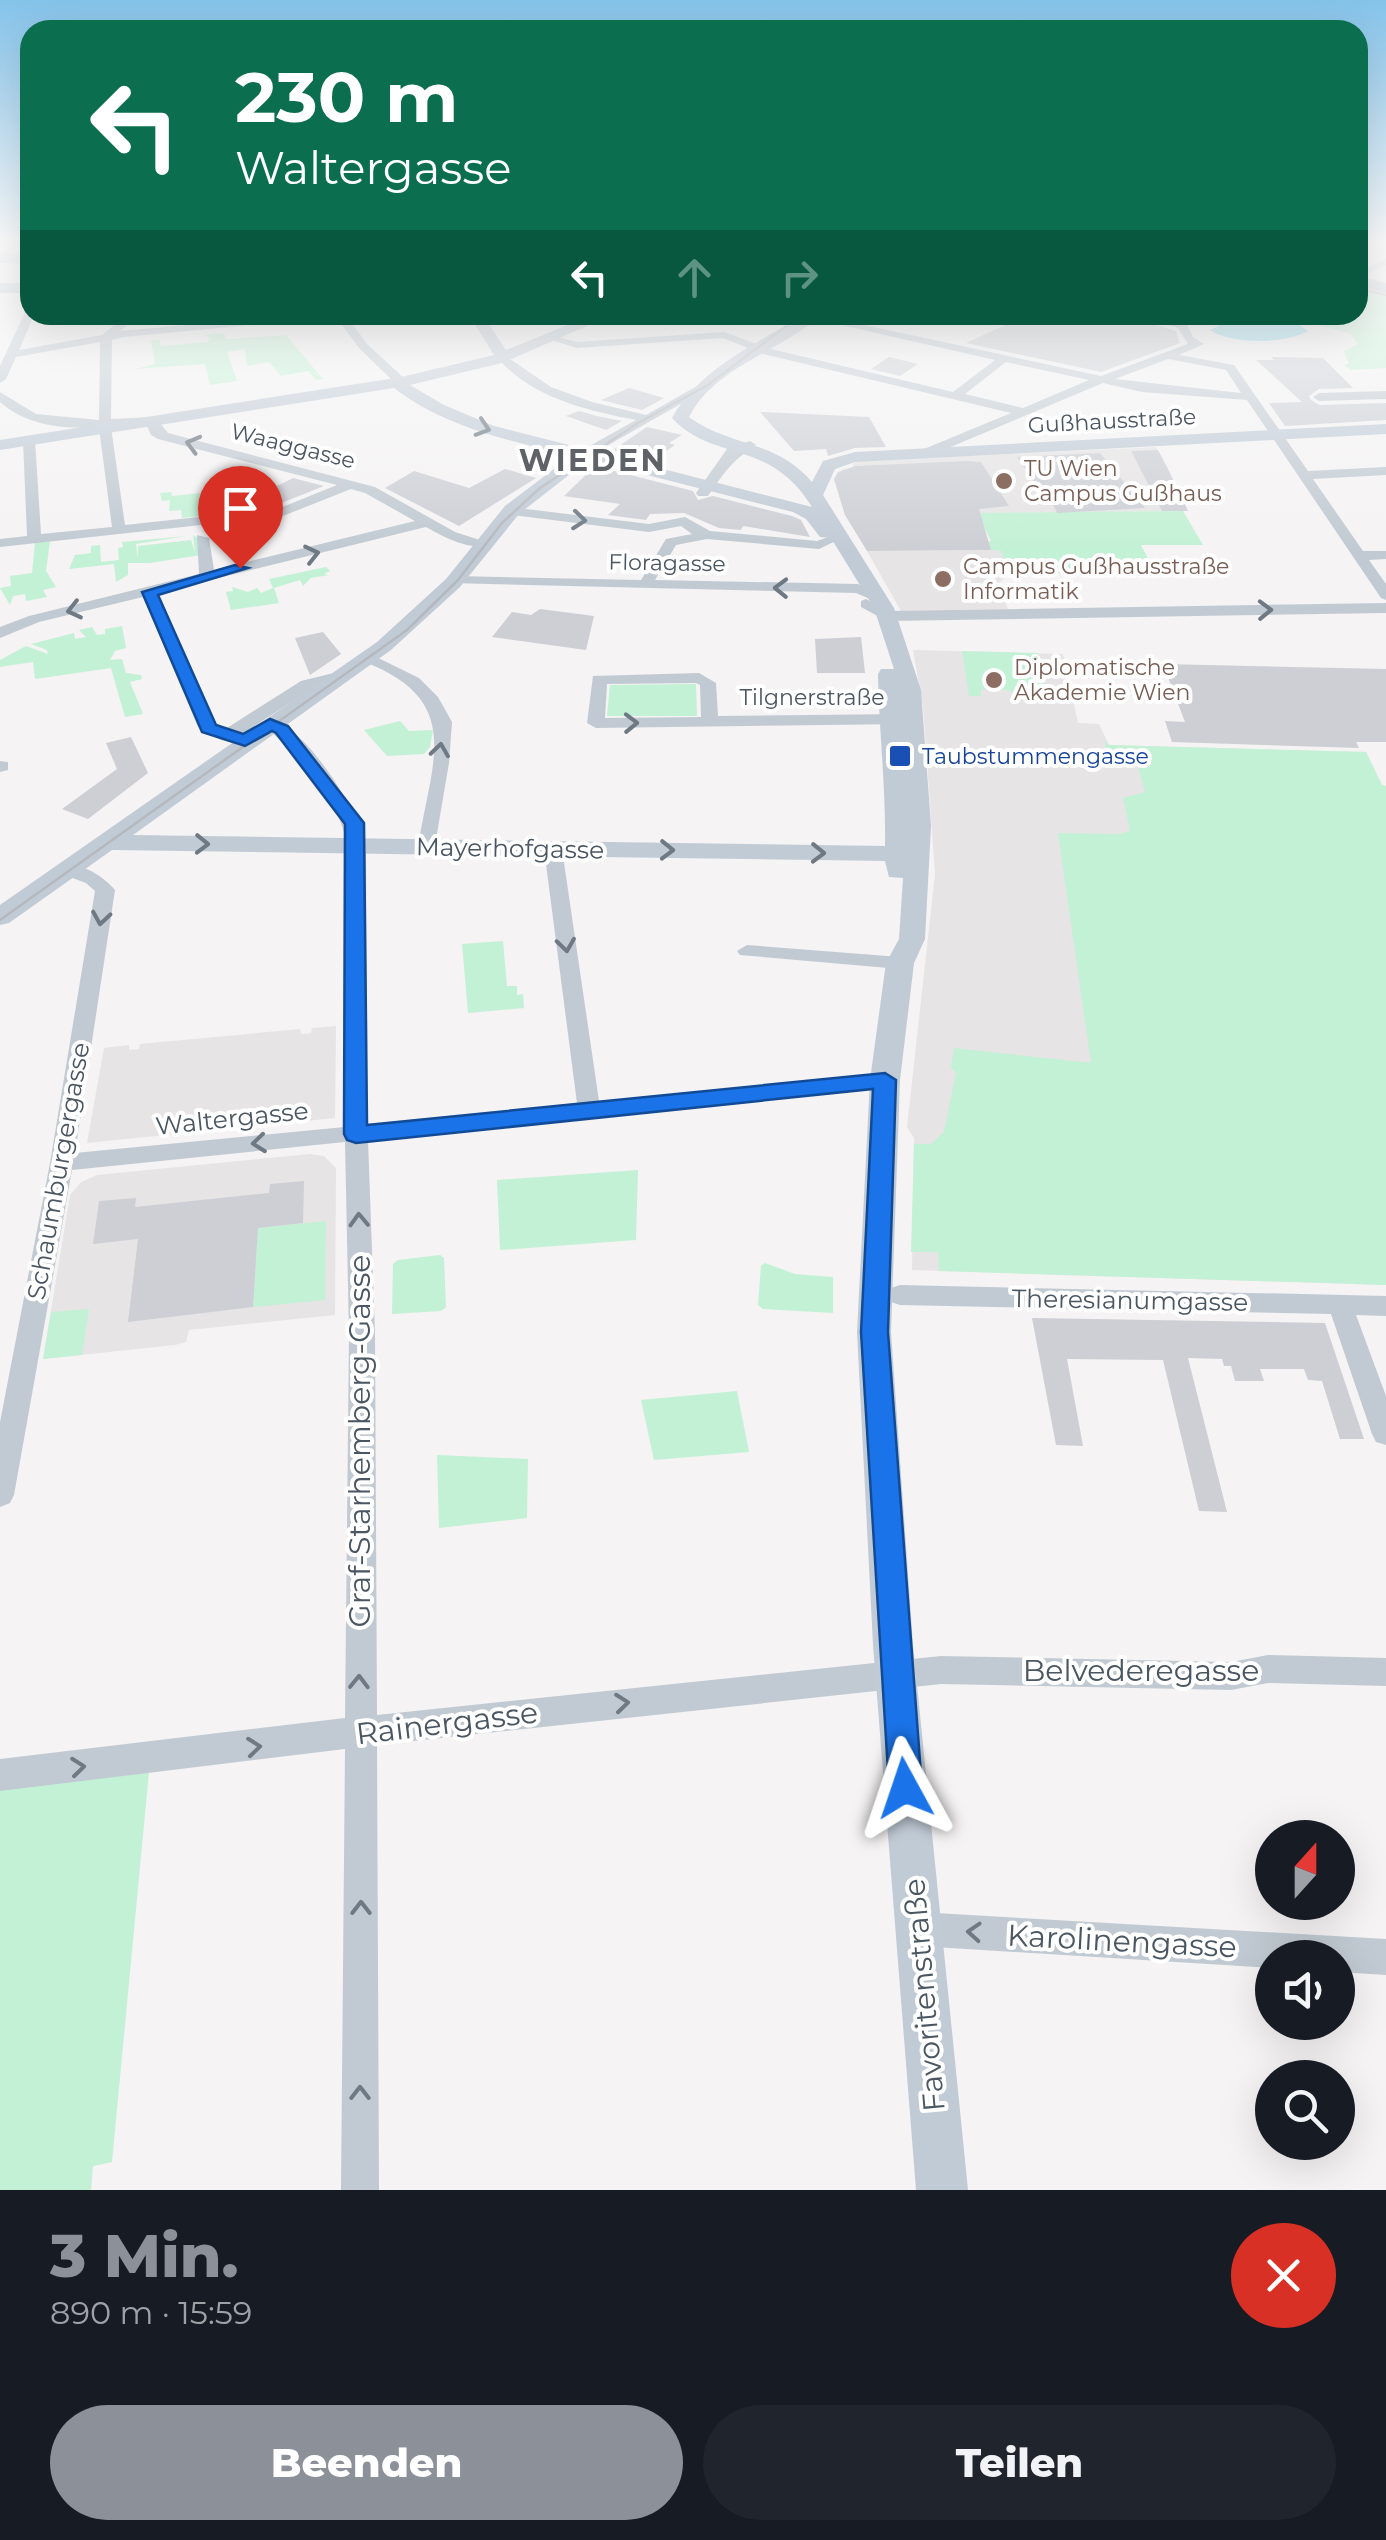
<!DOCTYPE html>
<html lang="de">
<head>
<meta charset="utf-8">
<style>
  body { margin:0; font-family:Montserrat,sans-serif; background:#20242c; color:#f1f3f6; height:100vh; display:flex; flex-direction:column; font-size:38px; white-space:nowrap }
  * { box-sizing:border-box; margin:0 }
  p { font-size:32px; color:#9ea1a6 }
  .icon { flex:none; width:55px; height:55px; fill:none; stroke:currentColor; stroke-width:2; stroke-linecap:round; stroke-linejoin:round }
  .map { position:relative; height:2190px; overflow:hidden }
  .panel { display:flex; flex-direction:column; background:#171b24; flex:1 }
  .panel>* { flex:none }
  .guide { position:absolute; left:20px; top:20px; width:1348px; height:305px; border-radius:30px; box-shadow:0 10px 40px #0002; background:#0b6e4f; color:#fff; overflow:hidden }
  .needle { width:65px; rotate:21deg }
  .controls { position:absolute; left:1255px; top:1820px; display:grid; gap:20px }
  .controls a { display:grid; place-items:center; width:100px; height:100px; border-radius:50%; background:#171b24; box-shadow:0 10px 40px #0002; font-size:50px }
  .pin { position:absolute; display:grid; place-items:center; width:85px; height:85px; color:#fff; margin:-102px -42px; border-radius:50% 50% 50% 0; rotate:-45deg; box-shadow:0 0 10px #0007 }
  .pin .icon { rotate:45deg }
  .me { position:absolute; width:110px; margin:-55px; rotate:355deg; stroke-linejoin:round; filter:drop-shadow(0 0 8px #0008) }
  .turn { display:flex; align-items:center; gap:35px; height:210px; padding:0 50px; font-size:45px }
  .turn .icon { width:130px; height:130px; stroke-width:2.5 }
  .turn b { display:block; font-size:70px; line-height:85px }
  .lanes { display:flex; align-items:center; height:95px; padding:0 50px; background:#0003; justify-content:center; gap:50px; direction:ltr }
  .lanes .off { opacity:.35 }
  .round { display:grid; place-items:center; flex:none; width:105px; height:105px; border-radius:52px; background:#20242c }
  .head { display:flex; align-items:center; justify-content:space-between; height:170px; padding:0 50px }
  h1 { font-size:60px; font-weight:800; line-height:75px; color:#8c9099 }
  .action { display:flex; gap:20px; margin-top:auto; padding:20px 50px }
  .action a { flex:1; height:115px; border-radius:60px; background:#8c9099; color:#fff; font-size:40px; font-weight:800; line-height:115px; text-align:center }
  .action a+a { background:#20242c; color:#f1f3f6 }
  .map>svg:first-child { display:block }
  .education { fill:#e6e4e5 }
  .green { fill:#c3f1d5 }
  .water { fill:#90daee }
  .building { fill:#cdcfd5 }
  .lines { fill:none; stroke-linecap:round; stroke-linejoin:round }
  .street { fill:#c1cad2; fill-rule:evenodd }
  .secondary { fill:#c1cbd6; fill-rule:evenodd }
  .primary { fill:#b3c2d1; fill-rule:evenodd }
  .tram { stroke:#b5b8bd; stroke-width:2.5 }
  .oneway { stroke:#6e7984 }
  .oneway2 { stroke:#6e7983 }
  .route { fill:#1a73e8; stroke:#114b97; stroke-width:2.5 }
  .education-dot { fill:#8d6e63; stroke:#fff; stroke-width:4 }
  .transit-dot { fill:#1a4fb4; stroke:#fff; stroke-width:4 }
  .labels { text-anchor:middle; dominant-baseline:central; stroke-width:8; stroke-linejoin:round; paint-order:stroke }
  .far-street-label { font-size:22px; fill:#4a5661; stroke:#fff }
  .far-education-label { font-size:22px; fill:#785e54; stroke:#fff; text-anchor:start }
  .far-transit-label { font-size:22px; fill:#164399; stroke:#fff; text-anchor:start }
  .street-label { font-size:25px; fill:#4a5661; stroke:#fff }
  .far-district-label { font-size:30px; font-weight:bold; letter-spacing:2.5px; fill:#5f6368; stroke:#fff }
  .near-street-label { font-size:30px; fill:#4a5661; stroke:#fff }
</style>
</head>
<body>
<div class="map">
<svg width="1386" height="2190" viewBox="0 0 1386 2190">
  <rect width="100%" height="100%" fill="#f5f3f3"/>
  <g class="education">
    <path d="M1156,447L1188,511L845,515L834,478H845L842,469L853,468V463L864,461Z"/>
    <path d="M1000,550L1010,574L998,583L1008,609L901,611L867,551Z"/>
    <path d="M913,650L1063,654L1078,723L1099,724L1109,745L1366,752L1382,785L1386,786V1285L912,1270L914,1138L907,1127L935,874L923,706Z"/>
    <path d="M336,1026L335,1118L87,1143L104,1048L129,1045V1050L139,1049L140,1044L300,1029L301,1034L311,1033L312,1028Z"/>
    <path d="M310,1154L324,1156L336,1168L335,1315L189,1330L186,1342L175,1345L43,1359L70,1195L81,1182L97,1175Z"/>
  </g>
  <g class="green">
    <path d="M1358,289L1386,296V368L1351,370L1344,365L1349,364L1344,351L1358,344L1351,334L1282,315H1358Z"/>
    <path d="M224,333L226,339L286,335L323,379L316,380L308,371L281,376L269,362L247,366L245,349L227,352L237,381L210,385L205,364L136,369L155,364L151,340H160L161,346L208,342L210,338L204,335Z"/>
    <path d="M171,492L172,496L209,492L220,514L182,518L181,510L169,511L170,500L162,501L160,493Z"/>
    <path d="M1183,511L1203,545H1141L1155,572L1010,574L1000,550H991L988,542L991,541L977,513Z"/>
    <path d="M193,535L198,538L201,555L150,563H128V575L116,582L114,564L69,569L75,555L91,553V546L100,545L101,562L119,560L118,548L123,547L122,542L187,536L136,544L138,558V546L191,540L195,552Z"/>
    <path d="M50,541L46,571L56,587L43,590L47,597L26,601L25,594L13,596L10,605L0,588L11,586L10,576L32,573L35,543Z"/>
    <path d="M326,567L330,571L324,574L329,575L311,578L303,586L300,580L274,588L279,603L231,610L226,592L233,591L232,587L248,592L257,588L261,593L273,588L269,579Z"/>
    <path d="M122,626L126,648L115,651L110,660L122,659L126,673L141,675L142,679L130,682L143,714L125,717L111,668L35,679L33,662L0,667V660L26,646L48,654L47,650L31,644L74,633L75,639L86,637L79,630L92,627L97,635L105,634V629Z"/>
    <path d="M962,651L1038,653L1045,685L1059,692L1013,694L1009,690L981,689V696H969Z"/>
    <path d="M696,684L697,716H607L610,685Z"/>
    <path d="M400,721L409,731L433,730L430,747L424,754L387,756L364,730Z"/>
    <path d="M1104,740L1109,745L1366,752L1382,785L1386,786V1285L939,1271L938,1252H911L914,1144H931L944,1132L956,1072L951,1068L954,1048L1091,1063L1058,833L1119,834L1130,831L1123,798L1145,792L1136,760L1108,754Z"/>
    <path d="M503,941L507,986H517V995L523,994L524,1008L468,1013L462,944Z"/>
    <path d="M638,1170L636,1240L500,1250L497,1180Z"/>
    <path d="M326,1221L325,1300L253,1307L258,1228Z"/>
    <path d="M440,1255L444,1258L446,1307L441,1311L392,1314L393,1264L398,1260Z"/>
    <path d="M765,1263L795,1274L833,1277V1313L763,1309L758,1305L761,1266Z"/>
    <path d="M89,1309L82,1355L43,1359L51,1312Z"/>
    <path d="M737,1391L749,1452L654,1460L641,1400Z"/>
    <path d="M437,1455L528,1459L527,1518L439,1528Z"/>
    <path d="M149,1772L112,2162L93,2166L91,2190H0V1790Z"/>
  </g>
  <path class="water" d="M1265,320L1298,324L1308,331C1284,344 1233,345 1210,330L1226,322Z"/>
  <g class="building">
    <path d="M1027,315H1122L1176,331L1180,343L1101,372L966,343Z"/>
    <path d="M889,357L918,364L900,376L871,369Z"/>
    <path d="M1271,357L1323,358L1353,388L1319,389L1309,396L1311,400L1319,405L1386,403V420L1285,426L1269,403L1302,402L1256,360H1274Z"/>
    <path d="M629,388L664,398L642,410L601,400Z"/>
    <path d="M579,411L597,416L622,421L606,430L566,416Z"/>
    <path d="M760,412L869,417L886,447L855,448L828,456L826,449L794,451Z"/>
    <path d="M647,427L682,435L669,443L675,445L650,462L610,452Z"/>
    <path d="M1158,450L1168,469L1188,511H1162L1131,451Z"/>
    <path d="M1100,453L1145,508L1057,513L1046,489H1039L1017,457Z"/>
    <path d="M967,461L981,462L1009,506L979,509L991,550L867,551L845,515L834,479L838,472L856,466Z"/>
    <path d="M595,466L693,491L698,500L713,496L792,516L801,520L810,537L743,526L741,530L719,528L684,513L650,514L646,520L608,515L620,504L564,496Z"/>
    <path d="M505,469L536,478L459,526L385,488L414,471L469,488Z"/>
    <path d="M293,478L324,486L279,504L249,500Z"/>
    <path d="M540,609L594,616L586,650L492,637L512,612L531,615Z"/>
    <path d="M323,632L341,654L310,675L295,638Z"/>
    <path d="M861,637L865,673H817L815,639Z"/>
    <path d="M1163,664L1386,669V742H1356L1359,748L1172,742L1165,721L1185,722Z"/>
    <path d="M131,737L148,773L88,819L62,809L117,769L106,743Z"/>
    <path d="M304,1181L303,1223L258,1228L253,1307L128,1322L138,1239L93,1244L99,1201L136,1198L135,1207L269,1193L270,1184Z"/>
    <path d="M1032,1318L1325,1323L1364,1439H1340L1322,1381L1308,1380L1304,1369H1260L1264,1381H1235L1231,1366H1224L1222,1359L1188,1358L1227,1512L1199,1511L1163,1360L1067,1359L1083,1446L1056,1445Z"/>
  </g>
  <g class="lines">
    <g class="street">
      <path d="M8,243H18L6,261L1,258Z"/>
      <path d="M1386,258V265L1369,273L1364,270Z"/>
      <path d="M30,309V315H34L19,350L102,335L126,315H139L120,331L296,315H346L367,344L405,379V385H397L359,348L336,317L124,337L112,340L111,419L155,417L168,433L375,487L455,532L489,543C473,553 442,536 426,527L157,593L214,724L227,728L301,681L346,670L354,675L313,688L242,734L254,741L245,746L221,740L198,727L143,597L39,622L0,638V627L29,616L199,574L197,535L209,538L214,570L415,521L365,493L351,489L283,516L0,547V539L27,536L23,440L29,436L35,440L41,534L112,527L99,428C64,429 27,426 0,402V392L36,414L99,420L100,342L16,357L6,379L0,383V366L25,312ZM146,424L151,435L158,439L337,485L280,508L125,525L111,427Z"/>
      <path d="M797,315H818L1101,376L1188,344L1178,328L1135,315H1154L1187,324L1193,337L1204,344L1179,355L1234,365L1308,471L1386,467V475L1313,479L1363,551H1386V559L1369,560L1386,584V600L1381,598L1247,400L1142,392L1103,383L929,456L924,455V449L1011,413L763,354L723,338L577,348L545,338L551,335L577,342L724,332L771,349L953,392L995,360ZM1168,359L1226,370L1241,393L1115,379ZM1006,362L1089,380L1023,408L965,394Z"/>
      <path d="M503,354L551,387L592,402L646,415L704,382L714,385L582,460L575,456L577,453L636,420C587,411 529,397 497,357Z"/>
      <path d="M1386,391V399L1319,401L1313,397L1319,393Z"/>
      <path d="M750,441L756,445C731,462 726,470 708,496H698L696,493L727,449Z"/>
      <path d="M510,507L649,524L685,517L710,531L817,541L831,536L838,540L819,549L707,539L676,545L655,580L858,584L885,597L877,602L856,593L450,583V577L455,576L641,580L666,539L692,534L681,526L649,532L505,514L503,511Z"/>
      <path d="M866,599L890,611L1386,603V613L887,621L861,607V601Z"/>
      <path d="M368,653L419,678L438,697L452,722L449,763L434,851L427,853L418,847C431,761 466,700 362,661V655Z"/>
      <path d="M699,673L716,683L718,716L907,714L915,719L907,724L596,728L587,723L593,676ZM696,683L700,685L701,717L605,718L607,684Z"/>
      <path d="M271,719C308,730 358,810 366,847L367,1124L577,1103L544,849L553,843L562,849L599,1101L885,1073L896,1080L885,1087L368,1140L375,1333L377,1715L941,1656L1231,1662L1268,1655L1386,1658V1686L1268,1683L1231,1690L941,1684L377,1745L379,2190H341L345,1749L0,1791V1759L345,1718L349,1333L345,1142L72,1170L14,1495L10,1503L0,1507V1422L50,1163L95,891L86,883L59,873V865C80,862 101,874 115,890L75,1153L345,1127L348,847C338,796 299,756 262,724Z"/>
      <path d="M0,761L8,762V770L0,772Z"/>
      <path d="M747,945L900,957L910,963L900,969L740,955L737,951Z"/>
      <path d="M900,1285L1386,1296V1316L1356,1315L1386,1396V1445L1376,1442L1372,1434L1331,1314L900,1305L891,1302L887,1295L891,1288Z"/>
      <path d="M918,1912L1386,1939V1975L1338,1972V1958H1272V1968L918,1946L906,1941L901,1929L906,1917Z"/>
    </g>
    <path class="secondary" d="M469,315H483L506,350L592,315H612L502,363L410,385L444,405L494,426L812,507C770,438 714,463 672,418C699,369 757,343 804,315H821C781,352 716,365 689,417C730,447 774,439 812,482L823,461L855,452L1386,424V434L855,462L835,469L823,495L894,608L921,690L931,826L925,939L914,963L900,1080L891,1332L913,1645L968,2190H916L873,1645L857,1332L870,1080L886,963L899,939L903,878L889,877L885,861L112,850L9,923L0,925V905L377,642L446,579L505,506L571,456C509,440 446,428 394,388L0,450V440L401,377L494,355ZM588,460L793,512L806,519L820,537L831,538L874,608L894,669H881L878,674C879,732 886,788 885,846L133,835L391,650L460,587L519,514Z"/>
    <g class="primary">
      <path d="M0,253L30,254V264L0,263Z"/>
      <path d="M1358,276L1386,283V293L1358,286Z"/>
      <rect x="0" y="283" width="30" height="10"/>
    </g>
    <g class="tram">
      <path d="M1358,288L1386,295"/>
      <path d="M0,920L407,630L458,580L502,523L540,488L638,423L708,385L801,315"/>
    </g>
  </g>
  <defs><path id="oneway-chevron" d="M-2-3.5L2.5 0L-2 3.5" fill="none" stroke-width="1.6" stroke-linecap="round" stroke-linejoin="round" transform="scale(2.5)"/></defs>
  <g class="oneway">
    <use href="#oneway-chevron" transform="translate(483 428) rotate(18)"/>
    <use href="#oneway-chevron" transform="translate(202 844) rotate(1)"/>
    <use href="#oneway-chevron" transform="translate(667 850) rotate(1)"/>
    <use href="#oneway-chevron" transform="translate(818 853) rotate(1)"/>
  </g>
  <g class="oneway2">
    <use href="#oneway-chevron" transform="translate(193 444) rotate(-165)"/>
    <use href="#oneway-chevron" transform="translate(579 520) rotate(6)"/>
    <use href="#oneway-chevron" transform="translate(312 554) rotate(-13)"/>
    <use href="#oneway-chevron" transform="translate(781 588) rotate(-179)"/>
    <use href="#oneway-chevron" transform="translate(74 610) rotate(167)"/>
    <use href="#oneway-chevron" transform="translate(1265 610) rotate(-1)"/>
    <use href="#oneway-chevron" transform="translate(631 723) rotate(-1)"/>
    <use href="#oneway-chevron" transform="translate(440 750) rotate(-82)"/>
    <use href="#oneway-chevron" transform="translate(101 918) rotate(99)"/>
    <use href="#oneway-chevron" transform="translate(566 945) rotate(82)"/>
    <use href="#oneway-chevron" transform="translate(259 1143) rotate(174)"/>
    <use href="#oneway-chevron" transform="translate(359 1220) rotate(-92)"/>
    <use href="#oneway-chevron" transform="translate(359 1682) rotate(-89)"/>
    <use href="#oneway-chevron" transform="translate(622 1703) rotate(-6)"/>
    <use href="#oneway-chevron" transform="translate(254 1747) rotate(-6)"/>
    <use href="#oneway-chevron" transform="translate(78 1767) rotate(-6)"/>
    <use href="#oneway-chevron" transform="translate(361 1908) rotate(-90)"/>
    <use href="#oneway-chevron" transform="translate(974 1932) rotate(-176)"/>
    <use href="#oneway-chevron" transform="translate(360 2093) rotate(-90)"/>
  </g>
  <linearGradient id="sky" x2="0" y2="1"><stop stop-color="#85c3ea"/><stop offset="0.44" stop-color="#fafafa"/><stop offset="1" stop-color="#fafafa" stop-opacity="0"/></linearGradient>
  <rect width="1386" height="550" fill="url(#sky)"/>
  <path class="route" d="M235,565L248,568L158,595L216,725L243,734L270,719L288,726L364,823L367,1125L885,1073L896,1080L888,1332L922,1788L917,1800L905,1805L894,1800L889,1788L861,1332L873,1089L356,1143L347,1140L344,1134L345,824L276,733L272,731L245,746L202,732L142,592Z"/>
  <g class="education-dot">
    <circle cx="1004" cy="481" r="10"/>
    <circle cx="943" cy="579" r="10"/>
    <circle cx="994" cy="680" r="10"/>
  </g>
  <rect class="transit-dot" x="888" y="744" width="24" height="24" rx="5"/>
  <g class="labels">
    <g class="far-street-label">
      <text transform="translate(1112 421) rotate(-3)">Gußhausstraße</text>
      <text transform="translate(293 446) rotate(14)">Waaggasse</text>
      <text transform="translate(667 563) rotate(1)">Floragasse</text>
      <text x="812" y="697">Tilgnerstraße</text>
    </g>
    <g class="far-education-label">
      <text x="1024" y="468">TU Wien<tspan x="1024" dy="25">Campus Gußhaus</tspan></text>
      <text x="963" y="566">Campus Gußhausstraße<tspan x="963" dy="25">Informatik</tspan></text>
      <text x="1014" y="667">Diplomatische<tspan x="1014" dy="25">Akademie Wien</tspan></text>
    </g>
    <g class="far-transit-label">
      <text x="922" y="756">Taubstummengasse</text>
    </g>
    <g class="street-label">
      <text transform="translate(510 848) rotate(1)">Mayerhofgasse</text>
      <text transform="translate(232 1118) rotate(-6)">Waltergasse</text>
      <text transform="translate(58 1171) rotate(-80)">Schaumburgergasse</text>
      <text transform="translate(1130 1300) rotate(1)">Theresianumgasse</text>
    </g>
    <g class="far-district-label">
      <text x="593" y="460">WIEDEN</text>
    </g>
    <g class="near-street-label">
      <text transform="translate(359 1441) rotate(-90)">Graf-Starhemberg-Gasse</text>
      <text x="1141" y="1670">Belvederegasse</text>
      <text transform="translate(447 1723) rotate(-7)">Rainergasse</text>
      <text transform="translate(1122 1941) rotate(3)">Karolinengasse</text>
      <text transform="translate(924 1995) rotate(-95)">Favoritenstraße</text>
    </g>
  </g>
</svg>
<div class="controls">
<a><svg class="needle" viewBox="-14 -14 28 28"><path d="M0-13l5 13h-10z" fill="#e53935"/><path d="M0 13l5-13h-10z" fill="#9ea1a6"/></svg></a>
<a><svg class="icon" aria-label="sound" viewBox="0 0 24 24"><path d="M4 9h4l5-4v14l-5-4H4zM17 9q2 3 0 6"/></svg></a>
<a><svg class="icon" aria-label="search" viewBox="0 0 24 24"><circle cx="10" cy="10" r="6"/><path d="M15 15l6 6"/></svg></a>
</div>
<div class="pin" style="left:240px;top:568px;background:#d93025"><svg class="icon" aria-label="arrive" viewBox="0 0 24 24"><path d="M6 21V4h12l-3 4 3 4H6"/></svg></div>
<svg class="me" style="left:905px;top:1788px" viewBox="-20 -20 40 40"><path d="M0-17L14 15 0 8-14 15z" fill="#1a73e8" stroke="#fff" stroke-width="4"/></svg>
<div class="guide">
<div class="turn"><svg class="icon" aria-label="left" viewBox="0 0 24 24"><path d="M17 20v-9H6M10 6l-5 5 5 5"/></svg><div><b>230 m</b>Waltergasse</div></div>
<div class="lanes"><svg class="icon" aria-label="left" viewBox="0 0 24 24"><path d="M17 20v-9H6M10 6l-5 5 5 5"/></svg><svg class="icon off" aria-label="ahead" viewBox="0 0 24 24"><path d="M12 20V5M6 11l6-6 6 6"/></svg><svg class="icon off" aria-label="right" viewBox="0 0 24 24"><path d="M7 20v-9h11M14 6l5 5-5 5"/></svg></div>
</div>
</div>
<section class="panel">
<div class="head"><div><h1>3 Min.</h1><p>890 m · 15:59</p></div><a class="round" style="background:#d93025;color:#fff"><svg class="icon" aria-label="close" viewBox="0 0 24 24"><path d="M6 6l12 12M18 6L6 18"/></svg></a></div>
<div class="action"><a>Beenden</a><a>Teilen</a></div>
</section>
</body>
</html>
